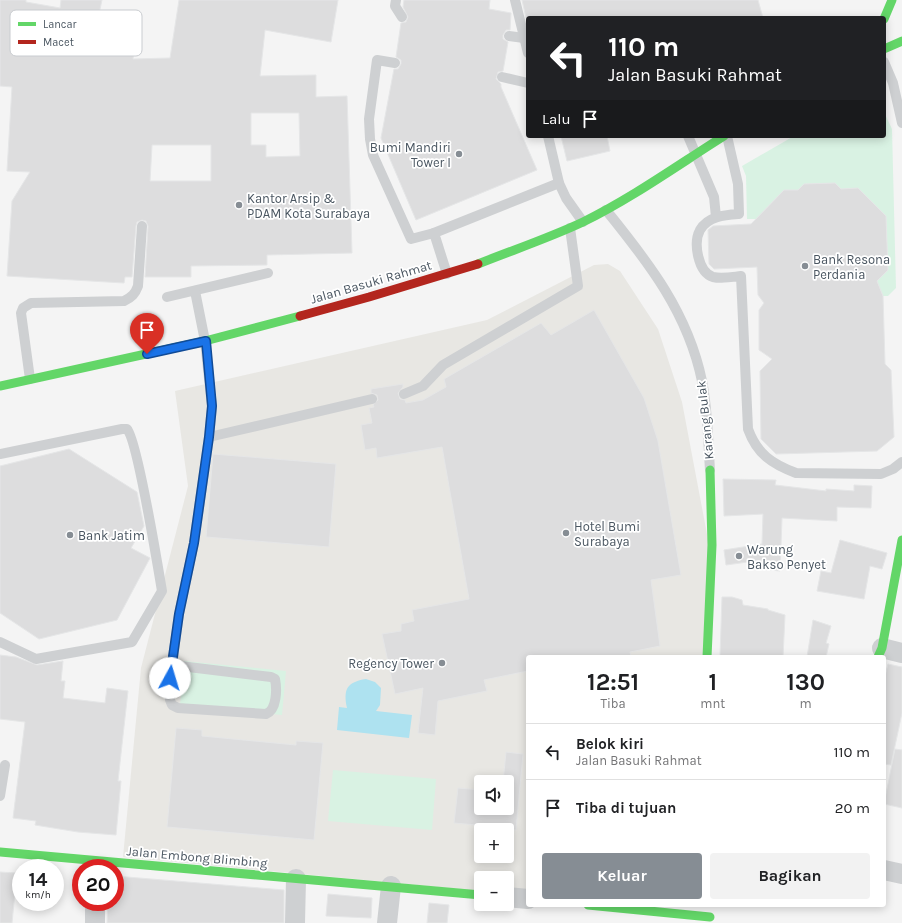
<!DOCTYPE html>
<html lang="id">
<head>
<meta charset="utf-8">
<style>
  body { margin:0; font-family:Karla,sans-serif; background:#f2f2f2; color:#202124; height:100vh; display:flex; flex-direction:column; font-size:15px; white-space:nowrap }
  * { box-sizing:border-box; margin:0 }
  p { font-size:13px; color:#757577 }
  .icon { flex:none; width:22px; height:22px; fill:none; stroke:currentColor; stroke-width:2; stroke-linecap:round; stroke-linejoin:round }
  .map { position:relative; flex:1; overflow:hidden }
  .side { position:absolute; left:526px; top:655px; width:360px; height:252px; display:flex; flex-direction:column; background:#fff; border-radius:4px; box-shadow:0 2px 10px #0003 }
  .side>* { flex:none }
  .guide { position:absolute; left:526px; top:16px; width:360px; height:122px; border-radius:4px; box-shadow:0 2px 10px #0003; background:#202124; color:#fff; overflow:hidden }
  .fabs { position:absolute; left:474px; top:775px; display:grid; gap:8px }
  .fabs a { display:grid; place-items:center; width:40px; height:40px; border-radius:4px; background:#fff; box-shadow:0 2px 10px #0003; font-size:20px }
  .speed { position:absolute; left:12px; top:859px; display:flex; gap:8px; font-size:20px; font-weight:700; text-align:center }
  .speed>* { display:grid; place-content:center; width:52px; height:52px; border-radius:50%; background:#fff; box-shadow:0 2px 10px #0003; line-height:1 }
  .speed small { font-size:10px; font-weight:400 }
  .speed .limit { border:6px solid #d22; background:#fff; color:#111 }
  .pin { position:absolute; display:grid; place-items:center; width:34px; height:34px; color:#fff; margin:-41px -17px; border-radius:50% 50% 50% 0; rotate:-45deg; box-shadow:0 0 4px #0007 }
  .pin .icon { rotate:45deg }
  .me { position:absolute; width:44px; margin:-22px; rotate:6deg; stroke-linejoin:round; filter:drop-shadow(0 0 3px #0008) }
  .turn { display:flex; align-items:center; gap:14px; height:84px; padding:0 16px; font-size:18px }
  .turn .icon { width:52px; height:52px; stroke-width:2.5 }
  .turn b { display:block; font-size:28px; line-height:34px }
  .then { display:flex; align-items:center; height:38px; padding:0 16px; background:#0003; gap:8px; font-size:15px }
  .eta { display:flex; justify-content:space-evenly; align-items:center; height:68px; text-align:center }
  .eta b { font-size:24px; font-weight:700; line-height:28px }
  .cta { display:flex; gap:8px; margin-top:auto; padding:8px 16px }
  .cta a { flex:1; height:46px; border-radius:4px; background:#868d94; color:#fff; font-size:16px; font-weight:700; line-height:46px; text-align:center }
  .cta a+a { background:#f2f2f2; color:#202124 }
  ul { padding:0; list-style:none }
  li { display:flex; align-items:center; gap:12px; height:56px; padding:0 16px; border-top:1px solid #e0e0e0 }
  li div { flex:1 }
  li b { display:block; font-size:15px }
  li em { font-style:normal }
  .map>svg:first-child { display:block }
  .commercial { fill:#e8e7e3; fill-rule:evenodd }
  .green { fill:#d9f2e3 }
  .water { fill:#aee2f0 }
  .building { fill:#ddddde; stroke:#e5e6e7; fill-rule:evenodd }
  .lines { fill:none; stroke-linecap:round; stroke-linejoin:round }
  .lane { stroke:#ced0d2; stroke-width:10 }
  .street { stroke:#ced0d2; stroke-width:20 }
  .fast { stroke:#63d668; stroke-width:9 }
  .jam { stroke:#b3261e; stroke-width:9 }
  .route-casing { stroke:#114b97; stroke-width:10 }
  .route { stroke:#1a73e8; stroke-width:7 }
  .poi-dot { fill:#868d94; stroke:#fff; stroke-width:1.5 }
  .labels { text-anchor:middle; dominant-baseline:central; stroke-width:3.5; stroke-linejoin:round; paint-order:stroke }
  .poi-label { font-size:13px; fill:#4a5661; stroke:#fff; text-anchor:start }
  .street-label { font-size:13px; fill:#4a5661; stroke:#fff }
  .key { fill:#fff; stroke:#c9ccd0; stroke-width:1 }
  .key-label { font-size:11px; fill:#4a5661 }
</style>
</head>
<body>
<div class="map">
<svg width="902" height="923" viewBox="0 0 902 923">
  <rect width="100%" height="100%" fill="#f4f4f4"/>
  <path class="commercial" d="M608,264L620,271L658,329L682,402L710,550L703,657H528V895L507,893V878H481V891L123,857L141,668L188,486L175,391L487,320L594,265ZM481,782H507V808H481ZM481,830H507V856H481Z"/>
  <g class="green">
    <path d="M884,112L892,129L896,288L888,296H883L877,281L888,270L886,216L858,188L841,189L835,183L804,184L798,190H784L756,219H747L746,176L742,166L794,136H884Z"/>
    <path d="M184,661L286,671L282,715L180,705Z"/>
    <path d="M333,770L436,779L432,830L328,821Z"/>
  </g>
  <path class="water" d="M366,679L375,682L381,688L380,705L376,711L412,715L409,738L337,730L339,707L347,708C343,689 347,682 366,679Z"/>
  <g class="building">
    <path d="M0,0H26V2L60,8L61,0H102L92,47L105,48L104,50L134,52L133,59L170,58L179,0H338L331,42L265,30L260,76L316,75V97L347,96L352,253L267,255V265L191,266V277H145L148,226L146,221L142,220L137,222L136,226L132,277H125L124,283L7,276L12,201L30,172L7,171L12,87L0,86ZM251,113H299L300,156L266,157V145H251ZM152,145H211V181H150Z"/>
    <path d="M404,0H490L489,9L511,13L510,30H506L503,35V39L508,42L503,71L498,72L496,79L501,84V87L537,170L416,220L381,138L394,69H398L401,64V60L396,57L401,23L406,22L408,17L403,7Z"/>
    <path d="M522,0H758L763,18H526Z"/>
    <path d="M561,136H607L610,151L567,161Z"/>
    <path d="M835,183L841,189L858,188L886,216L888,270L877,281L883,296L885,364L891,370L894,437L877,451L776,454L761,439L760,371L772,359L759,350V310L764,303L758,295L757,267L714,269L709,264L708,230L713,226L751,224L784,190H798L804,184Z"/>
    <path d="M594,310L644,398L658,441L681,575L651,580L660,646L630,652L631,657H528V671L484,680L487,691L438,701L435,735L418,733L423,688L395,694L382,634L401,631V624L414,621L412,610L469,599L442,447L377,458L376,448L365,450L361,425L372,423L369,408L374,407L373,405L378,400L377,395L371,393V389L403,384V387L398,393L400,399L405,400L406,403L423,400L446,387L444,379L541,323L551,335Z"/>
    <path d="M69,449L137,492L144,526L131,548L150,558L117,620L39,639L0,613V466Z"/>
    <path d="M213,454L336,464L329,547L206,537Z"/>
    <path d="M723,479L776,480L775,485L826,491V489L854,491V485L872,486L871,508L837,507V521L782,518L780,571L761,569L762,560L726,565L724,550L762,544L763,514L724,516Z"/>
    <path d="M840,540L887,553L882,569L870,566L864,599L817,591L821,571L831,573Z"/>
    <path d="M722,597H732L742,600L743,605L768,609V610L785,615L783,657H720Z"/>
    <path d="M813,620L831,626L826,643L829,644L826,657H807Z"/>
    <path d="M0,655L16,657L37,665L63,661L61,681H65L63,698L105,703L107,688L128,691L118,781H121L116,835L78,832L35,825L36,821L13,818L25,722L0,719Z"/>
    <path d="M888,664L902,667V713L891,765L884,764V681Z"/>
    <path d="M176,728L202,730V736L296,745V741L323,743L314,840L167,827Z"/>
    <path d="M895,749L902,750V808L884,804Z"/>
    <path d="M506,752L523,754L516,830H499V827L454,823L458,788L481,790V808H507V782H503Z"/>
    <path d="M0,872L17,873L12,923H0Z"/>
    <path d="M115,876L284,890V923H107L108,902H115Z"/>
    <path d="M328,894L372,898L371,918L326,916Z"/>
    <path d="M429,903L449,905L447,923H427Z"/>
  </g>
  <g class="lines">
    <g class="lane">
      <path d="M396,0L395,6L402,17"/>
      <path d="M515,0L528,53"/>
      <path d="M509,36L524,38"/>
      <path d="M884,62L893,83L902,123"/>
      <path d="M395,63L377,60L369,119L370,139L373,155L411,239L434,233"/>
      <path d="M502,77L528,83"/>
      <path d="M548,136L559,183L566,198L583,222"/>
      <path d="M688,136L714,197L716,217"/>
      <path d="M727,136L738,184L739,214C725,215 708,216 700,230C693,243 698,272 713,277C722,279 732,277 741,276L748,429C757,454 772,464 796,473L881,474L893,469L902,462"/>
      <path d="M606,210C649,263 688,313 702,381C708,410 708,441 710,470"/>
      <path d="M447,274L434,233L559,183"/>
      <path d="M167,297L268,273"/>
      <path d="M30,379L21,313L23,308L31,303L124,301C132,297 135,294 138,286L142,226"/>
      <path d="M404,394L423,386L443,365L578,286L570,228"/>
      <path d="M209,437L372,399"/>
      <path d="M0,454L122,429H127C137,440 158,567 162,591L132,642L36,659L0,642"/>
      <path d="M172,665L271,677L275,679C277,689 277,710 266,714L178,708L172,705L170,700L172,665L179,614L194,543L209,437L212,407L205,341L195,291"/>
      <path d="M0,796L5,765"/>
    </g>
    <g class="street">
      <path d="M882,648L902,653"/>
      <path d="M884,870L902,874"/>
      <path d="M507,897L528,899"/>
      <path d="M95,902V923"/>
      <path d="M295,923L296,879"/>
      <path d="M387,923L391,886"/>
    </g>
    <g class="fast">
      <path d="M884,19L892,0"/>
      <path d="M884,49L902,41"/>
      <path d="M478,264C513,250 549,238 583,222C632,198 678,165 724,136"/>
      <path d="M0,386L205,341L300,316"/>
      <path d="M707,657L712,545L710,470"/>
      <path d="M878,657L882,648L902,540"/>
      <path d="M0,852L481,895"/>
      <path d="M588,905L710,917"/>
    </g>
    <path class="jam" d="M300,316L369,297L478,264"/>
  </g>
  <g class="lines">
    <defs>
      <path id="route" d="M147,354L206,341L212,406L209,437L194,543L179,614L170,678"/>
    </defs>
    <use href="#route" class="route-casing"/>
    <use href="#route" class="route"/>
  </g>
  <g class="poi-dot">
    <circle cx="459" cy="154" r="4"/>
    <circle cx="239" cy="205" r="4"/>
    <circle cx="805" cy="266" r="4"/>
    <circle cx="566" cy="533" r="4"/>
    <circle cx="70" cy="535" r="4"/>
    <circle cx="739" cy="556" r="4"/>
    <circle cx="442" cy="663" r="4"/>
  </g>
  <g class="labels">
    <g class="poi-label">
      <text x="451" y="147" text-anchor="end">Bumi Mandiri<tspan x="451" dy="15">Tower I</tspan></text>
      <text x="247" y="198">Kantor Arsip &amp;<tspan x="247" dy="15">PDAM Kota Surabaya</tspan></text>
      <text x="813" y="259">Bank Resona<tspan x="813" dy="15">Perdania</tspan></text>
      <text x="574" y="526">Hotel Bumi<tspan x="574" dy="15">Surabaya</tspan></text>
      <text x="78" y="535">Bank Jatim</text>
      <text x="747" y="549">Warung<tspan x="747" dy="15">Bakso Penyet</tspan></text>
      <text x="434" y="663" text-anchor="end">Regency Tower</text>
    </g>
    <g class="street-label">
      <text transform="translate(371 282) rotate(-16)">Jalan Basuki Rahmat</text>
      <text transform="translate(705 420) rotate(-96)">Karang Bulak</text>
      <text transform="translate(197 857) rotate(5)">Jalan Embong Blimbing</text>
    </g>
  </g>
  <rect x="10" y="10" width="132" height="46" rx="6" class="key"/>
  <rect x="18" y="22" width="18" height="4" fill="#63d668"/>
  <rect x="18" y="40" width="18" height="4" fill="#b3261e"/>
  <g class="key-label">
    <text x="43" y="28">Lancar</text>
    <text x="43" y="46">Macet</text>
  </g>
</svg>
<div class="fabs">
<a><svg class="icon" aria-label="sound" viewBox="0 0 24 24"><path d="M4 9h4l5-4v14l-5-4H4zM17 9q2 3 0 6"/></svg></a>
<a>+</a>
<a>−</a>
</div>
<div class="speed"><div>14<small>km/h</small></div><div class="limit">20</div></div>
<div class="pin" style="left:147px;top:354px;background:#d93025"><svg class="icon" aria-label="arrive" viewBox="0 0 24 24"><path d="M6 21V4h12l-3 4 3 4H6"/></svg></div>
<svg class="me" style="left:170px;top:678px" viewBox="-20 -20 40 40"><circle r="19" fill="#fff"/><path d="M0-13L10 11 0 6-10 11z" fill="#1a73e8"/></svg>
<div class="guide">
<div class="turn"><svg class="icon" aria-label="left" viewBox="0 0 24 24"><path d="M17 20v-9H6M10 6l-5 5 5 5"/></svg><div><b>110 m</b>Jalan Basuki Rahmat</div></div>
<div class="then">Lalu<svg class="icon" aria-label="arrive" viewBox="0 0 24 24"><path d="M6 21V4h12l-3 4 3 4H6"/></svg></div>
</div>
<section class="side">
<div class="eta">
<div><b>12:51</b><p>Tiba</p></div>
<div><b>1</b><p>mnt</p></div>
<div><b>130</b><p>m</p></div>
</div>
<ul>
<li><svg class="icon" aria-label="left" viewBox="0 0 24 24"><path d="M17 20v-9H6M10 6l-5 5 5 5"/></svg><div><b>Belok kiri</b><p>Jalan Basuki Rahmat</p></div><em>110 m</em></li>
<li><svg class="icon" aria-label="arrive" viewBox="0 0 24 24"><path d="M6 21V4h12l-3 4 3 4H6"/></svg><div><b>Tiba di tujuan</b></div><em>20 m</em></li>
</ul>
<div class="cta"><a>Keluar</a><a>Bagikan</a></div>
</section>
</div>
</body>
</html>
